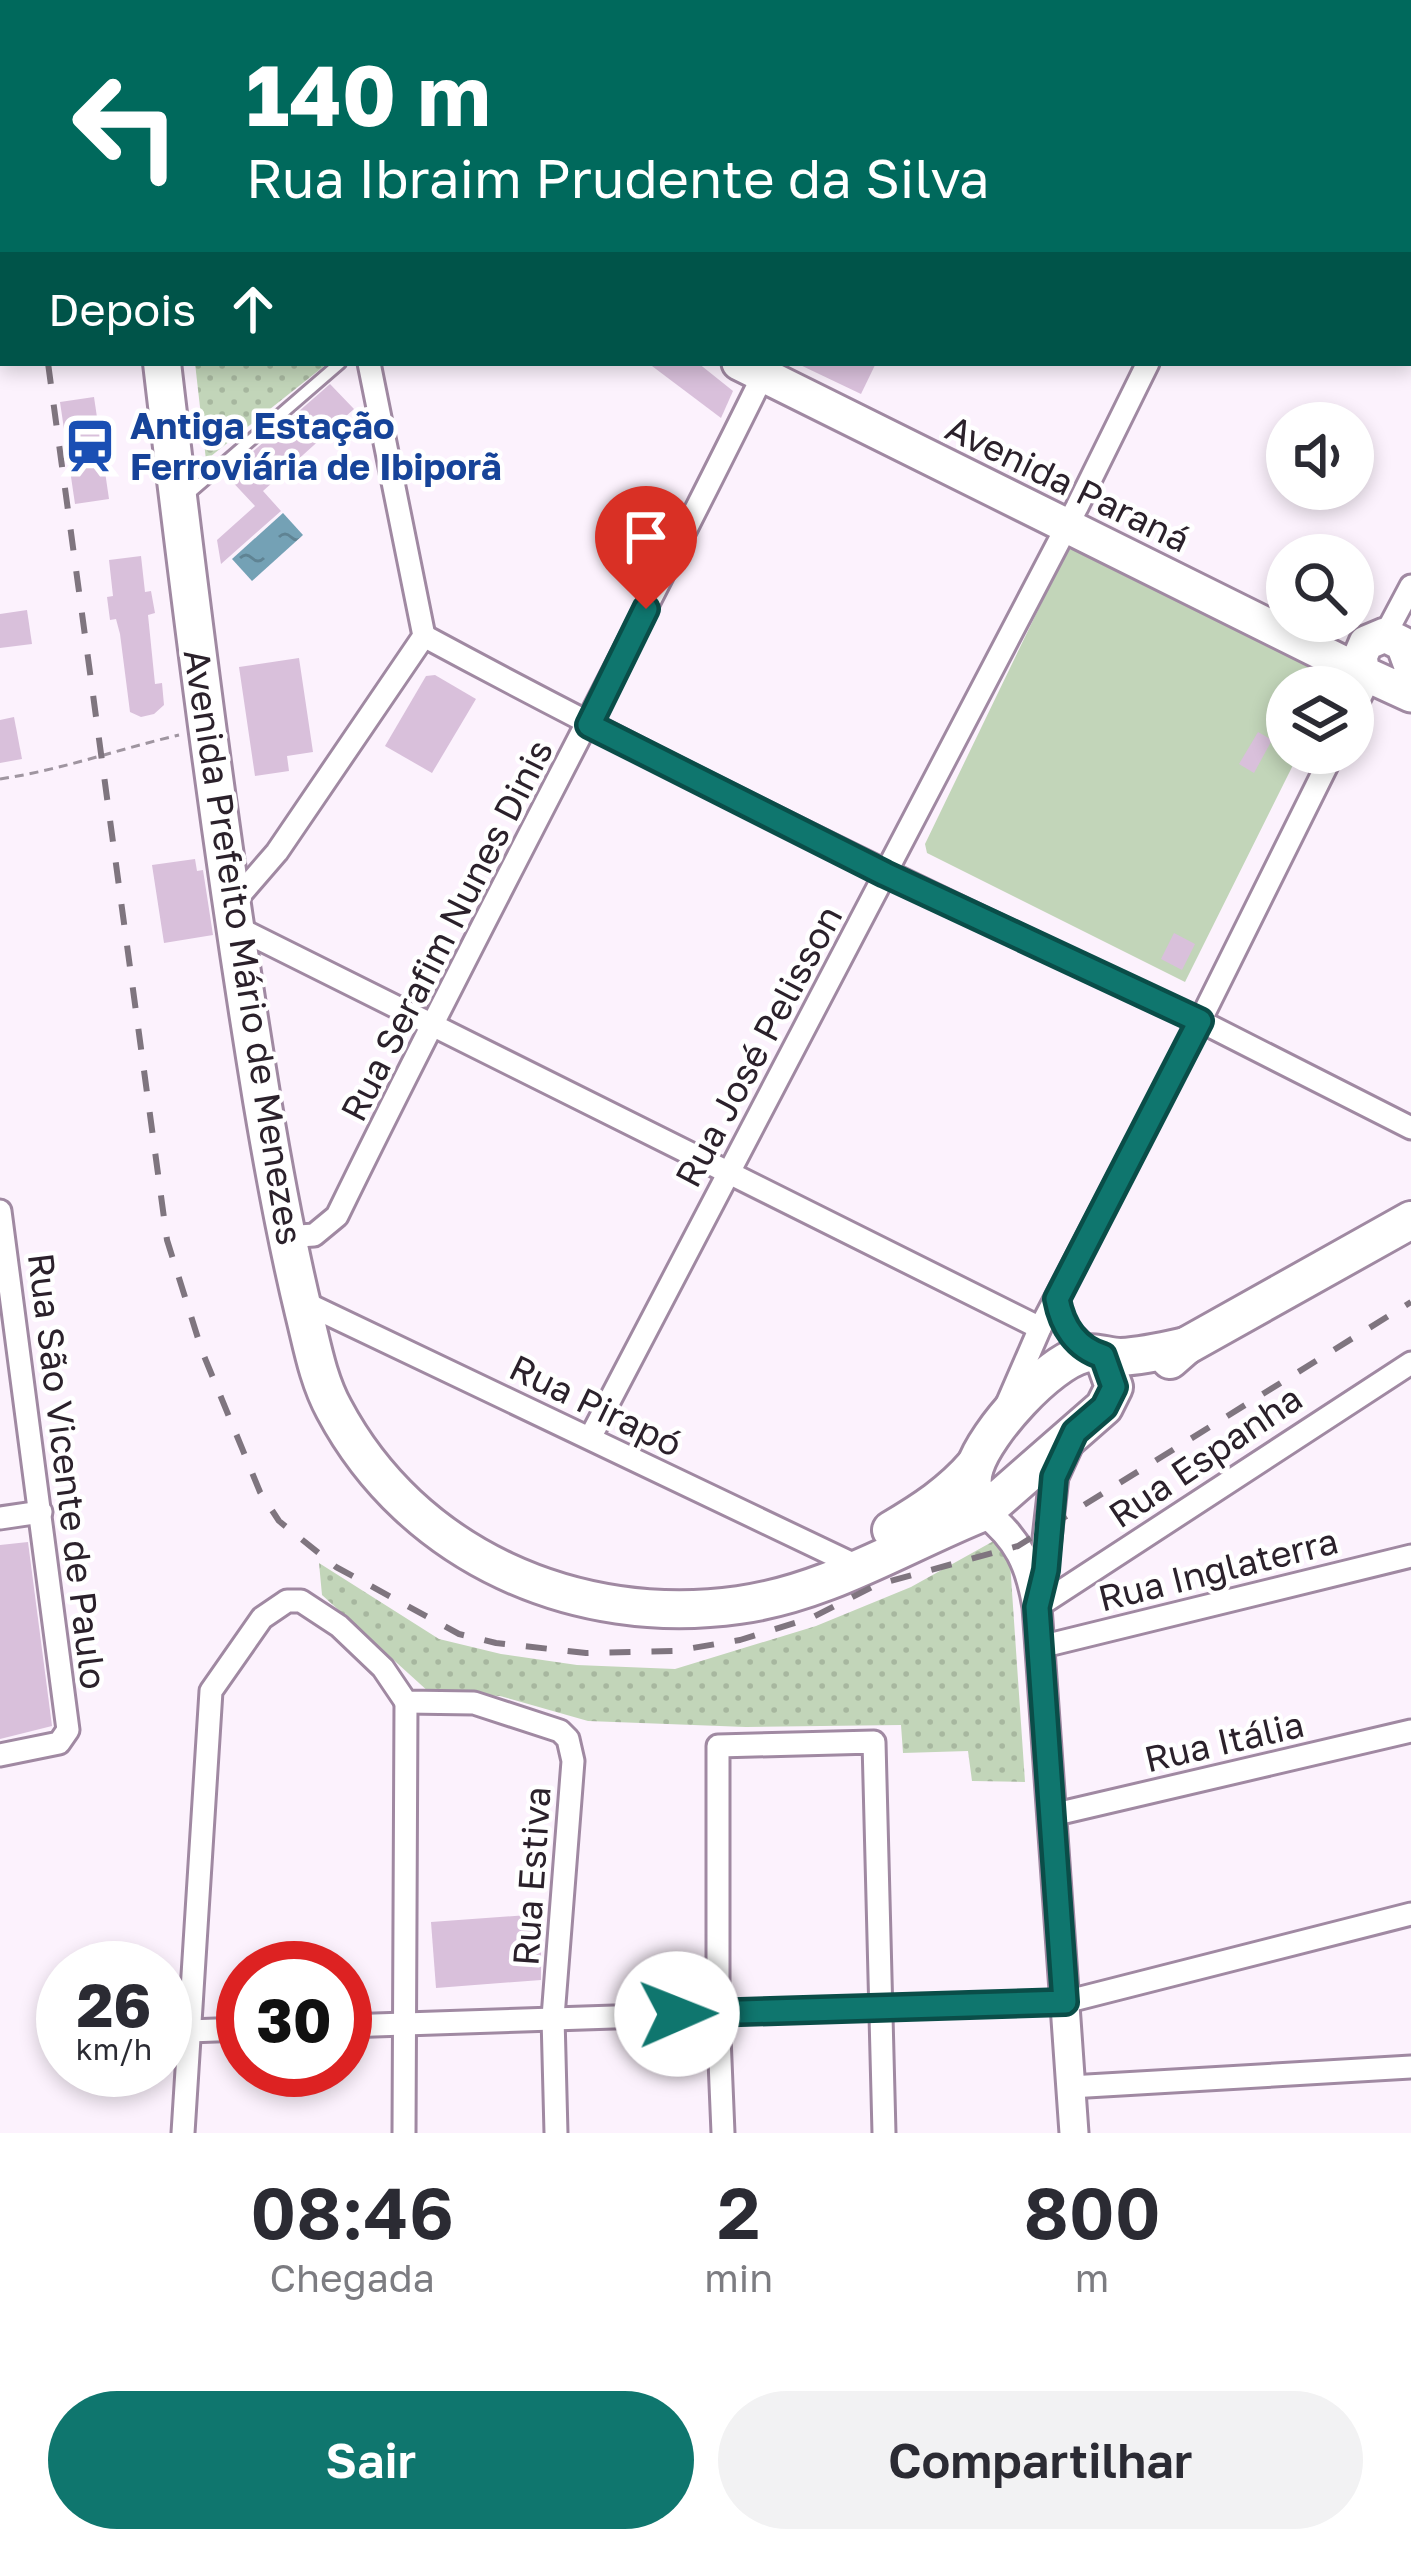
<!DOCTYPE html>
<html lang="pt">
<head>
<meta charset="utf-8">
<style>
  body { margin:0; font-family:"Golos Text",sans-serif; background:#f2f2f3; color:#2b2b33; height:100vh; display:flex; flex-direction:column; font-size:45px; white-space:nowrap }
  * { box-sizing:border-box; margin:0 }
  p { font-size:39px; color:#7c7c81 }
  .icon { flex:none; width:66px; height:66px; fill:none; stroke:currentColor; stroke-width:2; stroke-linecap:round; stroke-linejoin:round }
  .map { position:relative; height:2133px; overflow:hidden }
  .side { display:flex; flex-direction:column; background:#fff; flex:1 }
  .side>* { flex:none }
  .banner { position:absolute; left:0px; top:0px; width:1413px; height:366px; box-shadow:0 6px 18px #0003; background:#00695c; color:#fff; overflow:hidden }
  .fabs { position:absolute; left:1266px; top:402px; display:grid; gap:24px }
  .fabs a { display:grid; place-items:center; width:108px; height:108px; border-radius:50%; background:#fff; box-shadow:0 6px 18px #0003; font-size:60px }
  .speed { position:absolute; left:36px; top:1941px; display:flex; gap:24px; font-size:60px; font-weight:700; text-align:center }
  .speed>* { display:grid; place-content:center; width:156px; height:156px; border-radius:50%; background:#fff; box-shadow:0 6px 18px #0003; line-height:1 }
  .speed small { font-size:30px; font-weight:400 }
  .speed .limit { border:18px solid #d22; background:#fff; color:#111 }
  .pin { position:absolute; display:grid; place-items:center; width:102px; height:102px; color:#fff; margin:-123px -51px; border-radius:50% 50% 50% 0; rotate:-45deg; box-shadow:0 0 12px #0007 }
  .pin .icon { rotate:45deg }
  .me { position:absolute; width:132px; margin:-66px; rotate:89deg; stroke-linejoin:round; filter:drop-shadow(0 0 9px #0008) }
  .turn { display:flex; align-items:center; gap:42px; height:252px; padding:0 48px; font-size:54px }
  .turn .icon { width:156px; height:156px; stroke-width:2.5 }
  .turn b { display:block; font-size:84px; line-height:102px }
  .then { display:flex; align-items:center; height:114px; padding:0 48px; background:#0003; gap:24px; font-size:45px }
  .eta { display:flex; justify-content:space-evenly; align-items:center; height:204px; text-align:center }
  .eta b { font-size:72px; font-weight:600; line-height:84px }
  .button { display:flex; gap:24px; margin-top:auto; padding:24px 48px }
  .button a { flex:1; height:138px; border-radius:72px; background:#0f766e; color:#fff; font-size:48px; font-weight:600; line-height:138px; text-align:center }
  .button a+a { background:#f2f2f3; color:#2b2b33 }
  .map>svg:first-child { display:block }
  .grass { fill:url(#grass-dots) }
  .pitch { fill:#c2d5b9 }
  .water { fill:url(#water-ripples) }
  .building { fill:#d9c0db }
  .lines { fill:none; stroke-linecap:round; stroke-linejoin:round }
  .service-casing { stroke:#a089a2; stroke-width:16 }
  .minor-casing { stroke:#a089a2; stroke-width:27 }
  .tertiary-casing { stroke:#a089a2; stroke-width:33 }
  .secondary-casing { stroke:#a089a2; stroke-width:39 }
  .primary-casing { stroke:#a089a2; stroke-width:42 }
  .path { stroke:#9f95a0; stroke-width:3; stroke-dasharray:9 6; stroke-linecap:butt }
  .service { stroke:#fff; stroke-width:10 }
  .minor { stroke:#fff; stroke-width:21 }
  .tertiary { stroke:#fff; stroke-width:27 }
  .secondary { stroke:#fff; stroke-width:33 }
  .primary { stroke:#fff; stroke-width:36 }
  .rail { stroke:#7f757f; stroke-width:6; stroke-dasharray:21 21; stroke-linecap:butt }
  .route-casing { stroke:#0a4d48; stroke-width:30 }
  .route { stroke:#0f766e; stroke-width:21 }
  .labels { text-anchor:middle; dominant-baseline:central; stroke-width:9; stroke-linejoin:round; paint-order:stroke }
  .transit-label { font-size:36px; font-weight:bold; fill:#164399; stroke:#fff; text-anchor:start }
  .street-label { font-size:36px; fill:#2b212b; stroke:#fff }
</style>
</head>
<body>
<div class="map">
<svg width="1411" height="2133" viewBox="0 0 1411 2133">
  <defs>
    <pattern id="grass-dots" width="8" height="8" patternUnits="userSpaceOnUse" patternTransform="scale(3)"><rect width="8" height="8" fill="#c2d5b9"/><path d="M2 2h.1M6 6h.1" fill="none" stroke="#a7b79f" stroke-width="1.8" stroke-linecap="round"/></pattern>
    <pattern id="water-ripples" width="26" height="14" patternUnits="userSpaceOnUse" patternTransform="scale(3)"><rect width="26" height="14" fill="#74a1b5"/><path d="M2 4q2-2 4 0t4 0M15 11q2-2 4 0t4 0" fill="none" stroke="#5f8393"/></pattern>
  </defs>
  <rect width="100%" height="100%" fill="#fcf2fd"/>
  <g class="grass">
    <path d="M195,363H328L206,460Z"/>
    <path d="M1008,1533L1025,1782L972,1781L968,1751L903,1753L901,1725L746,1727L588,1721L500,1696L430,1693L322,1595L319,1563L439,1639L501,1654L577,1665L675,1669L816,1626L911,1587Z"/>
  </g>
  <path class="pitch" d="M1088,546L1333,667L1336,679L1332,687H1287V753H1299L1185,982L927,853L925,844L1067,550Z"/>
  <path class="water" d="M283,513L303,535L252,581L232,559Z"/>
  <g class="building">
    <path d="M648,363H698L733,391L721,418Z"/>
    <path d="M796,363H876L861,394Z"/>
    <path d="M330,384L354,409L263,491L281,511L221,564L217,540L255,506L226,475Z"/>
    <path d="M94,397L109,499L75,504L60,402Z"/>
    <path d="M141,556L145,592L151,591L155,613L148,615L155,684L162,683L164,705L154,714L141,717L130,712L120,634L116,619L110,620L107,597L113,596L109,560Z"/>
    <path d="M27,610L32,644L0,648V614Z"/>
    <path d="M299,658L313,752L287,756L289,771L255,776L239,667Z"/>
    <path d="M435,675L476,699L432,773L385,746L426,676Z"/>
    <path d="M14,717L22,759L0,763V720Z"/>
    <path d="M1258,732L1272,740L1254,773L1239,764Z"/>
    <path d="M195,859L197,871L203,870L213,935L164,943L152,865Z"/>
    <path d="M1174,933L1195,944L1182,970L1161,959Z"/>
    <path d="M28,1542L52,1726L0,1739V1545Z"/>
    <path d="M541,1914V1980L436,1988L431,1922Z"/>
  </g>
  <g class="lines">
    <defs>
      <path id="service" d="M186,496L340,363"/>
      <g id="minor">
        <path d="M910,0L915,3"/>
        <path d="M344,3L347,0"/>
        <path d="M738,3L741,0"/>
        <path d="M938,3L940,0"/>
        <path d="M1326,3L1327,0"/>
        <path d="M0,144H3"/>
        <path d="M1410,259H1411"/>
        <path d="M1385,635L1411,586"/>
        <path d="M424,636C678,773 938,898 1200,1021L1333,753"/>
        <path d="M1353,712L1370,677"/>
        <path d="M232,904L277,852L424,636L369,363"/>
        <path d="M234,926L1040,1328"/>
        <path d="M0,1211L68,1730L59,1743L0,1755"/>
        <path d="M284,1237L314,1235L337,1216C476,930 628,651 768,365"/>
        <path d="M1057,1299L1066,1327L1091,1352"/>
        <path d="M301,1301L861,1568"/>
        <path d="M1007,1404L1040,1328L1200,1021L1411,1128"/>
        <path d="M590,1438L1077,507L1148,363"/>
        <path d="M0,1518L41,1512"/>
        <path d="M1037,1607L1411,1363"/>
        <path d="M1040,1647L1411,1556"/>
        <path d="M1052,1815L1411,1731"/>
        <path d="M345,2026L1065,2002L1411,1914"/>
        <path d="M189,2031L243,2029"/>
        <path d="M1070,2087L1411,2067"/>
        <path d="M183,2133L211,1691L262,1618L287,1601H301L339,1626L383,1668L406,1702L474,1703L560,1731L568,1739L573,1761L553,2017L556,2133"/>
        <path d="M404,2133L406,1702"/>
        <path d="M723,2133L718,2012V1746L874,1742L884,2133"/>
      </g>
      <g id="tertiary">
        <path d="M984,1512C1018,1538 1030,1565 1037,1607L1074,2133"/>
        <path d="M1041,1591L1054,1477L1070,1442"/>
      </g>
      <g id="secondary">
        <path d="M509,0L510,3"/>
        <path d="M536,0L537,3"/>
        <path d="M739,363L1363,673"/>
        <path d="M1411,666L1403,644L1385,635L1366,643L1360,657L1363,673L1411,695"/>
      </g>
      <g id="primary">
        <path d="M113,0L114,3"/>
        <path d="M162,363C191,609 222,855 262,1100C274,1172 287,1243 304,1313C312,1345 318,1380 334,1409C412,1556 576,1628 739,1605C827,1593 902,1545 984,1512"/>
        <path d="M1103,1356L1114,1387L1104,1407L984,1512C975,1497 969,1485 975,1467C986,1432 1048,1363 1084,1354C1096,1351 1108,1357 1121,1357C1143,1356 1164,1351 1186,1346"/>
        <path d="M1170,1360L1186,1346L1411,1220"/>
        <path d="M891,1530C923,1511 951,1493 975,1465"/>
      </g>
    </defs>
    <use href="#service" class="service-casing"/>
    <use href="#minor" class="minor-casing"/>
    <use href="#tertiary" class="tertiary-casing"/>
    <use href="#secondary" class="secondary-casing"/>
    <use href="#primary" class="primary-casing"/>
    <path class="path" d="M0,779C61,770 119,749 179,735"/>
    <use href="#service" class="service"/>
    <use href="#minor" class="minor"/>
    <use href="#tertiary" class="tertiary"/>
    <use href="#secondary" class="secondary"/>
    <use href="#primary" class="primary"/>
    <g class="rail">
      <path d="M0,5L3,28"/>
      <path d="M48,363L167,1240L202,1351L260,1492L279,1521L336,1567L459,1634L496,1643L586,1653L675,1651L740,1640L811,1618L876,1585L1018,1546L1411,1302"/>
    </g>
  </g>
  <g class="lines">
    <defs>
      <path id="route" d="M646,609L589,725L885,874L1200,1021L1057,1299C1062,1326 1076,1348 1103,1356L1114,1387L1104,1407L1075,1432L1054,1477L1046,1570L1037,1607L1065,2002L677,2014"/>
    </defs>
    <use href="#route" class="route-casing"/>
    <use href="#route" class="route"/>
  </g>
  <defs>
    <symbol id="station-bare" viewBox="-9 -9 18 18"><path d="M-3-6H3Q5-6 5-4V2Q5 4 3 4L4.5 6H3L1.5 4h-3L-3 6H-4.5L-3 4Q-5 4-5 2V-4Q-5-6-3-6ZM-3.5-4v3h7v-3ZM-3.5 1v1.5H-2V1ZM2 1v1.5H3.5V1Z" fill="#1a4fb4" stroke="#fff" stroke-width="2.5" paint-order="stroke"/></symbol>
  </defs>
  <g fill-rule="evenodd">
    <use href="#station-bare" x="52" y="408" width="76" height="76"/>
  </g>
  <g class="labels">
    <g class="transit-label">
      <text x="130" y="425">Antiga Estação<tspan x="130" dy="41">Ferroviária de Ibiporã</tspan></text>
    </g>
    <g class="street-label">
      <text transform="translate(1068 483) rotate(26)">Avenida Paraná</text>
      <text transform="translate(446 930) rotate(-63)">Rua Serafim Nunes Dinis</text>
      <text transform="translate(244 947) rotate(81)">Avenida Prefeito Mário de Menezes</text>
      <text transform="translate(758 1046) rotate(-62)">Rua José Pelisson</text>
      <text transform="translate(596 1405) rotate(26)">Rua Pirapó</text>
      <text transform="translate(1205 1456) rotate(-34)">Rua Espanha</text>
      <text transform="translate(68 1471) rotate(83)">Rua São Vicente de Paulo</text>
      <text transform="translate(1218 1569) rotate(-14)">Rua Inglaterra</text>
      <text transform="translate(1224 1741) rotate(-13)">Rua Itália</text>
      <text transform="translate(531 1876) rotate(-86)">Rua Estiva</text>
    </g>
  </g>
</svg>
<div class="fabs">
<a><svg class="icon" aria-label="sound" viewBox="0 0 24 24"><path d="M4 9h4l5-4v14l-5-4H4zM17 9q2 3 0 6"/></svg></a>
<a><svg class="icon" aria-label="search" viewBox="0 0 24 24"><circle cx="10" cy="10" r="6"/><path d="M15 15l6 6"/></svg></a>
<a><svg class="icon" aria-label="layers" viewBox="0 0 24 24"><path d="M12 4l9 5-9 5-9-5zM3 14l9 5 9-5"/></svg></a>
</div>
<div class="speed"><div>26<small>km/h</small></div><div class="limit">30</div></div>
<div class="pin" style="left:646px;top:609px;background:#d93025"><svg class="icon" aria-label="arrive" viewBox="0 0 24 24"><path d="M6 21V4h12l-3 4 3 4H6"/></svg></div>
<svg class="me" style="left:677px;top:2014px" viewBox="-20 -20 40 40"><circle r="19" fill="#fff"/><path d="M0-13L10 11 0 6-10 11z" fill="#0f766e"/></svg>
<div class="banner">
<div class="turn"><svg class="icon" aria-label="left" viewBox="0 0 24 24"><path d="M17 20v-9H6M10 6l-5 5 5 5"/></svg><div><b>140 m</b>Rua Ibraim Prudente da Silva</div></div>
<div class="then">Depois<svg class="icon" aria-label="ahead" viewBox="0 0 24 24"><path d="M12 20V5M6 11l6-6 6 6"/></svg></div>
</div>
</div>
<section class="side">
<div class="eta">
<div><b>08:46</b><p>Chegada</p></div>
<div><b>2</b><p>min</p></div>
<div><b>800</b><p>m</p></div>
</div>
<div class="button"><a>Sair</a><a>Compartilhar</a></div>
</section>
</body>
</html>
